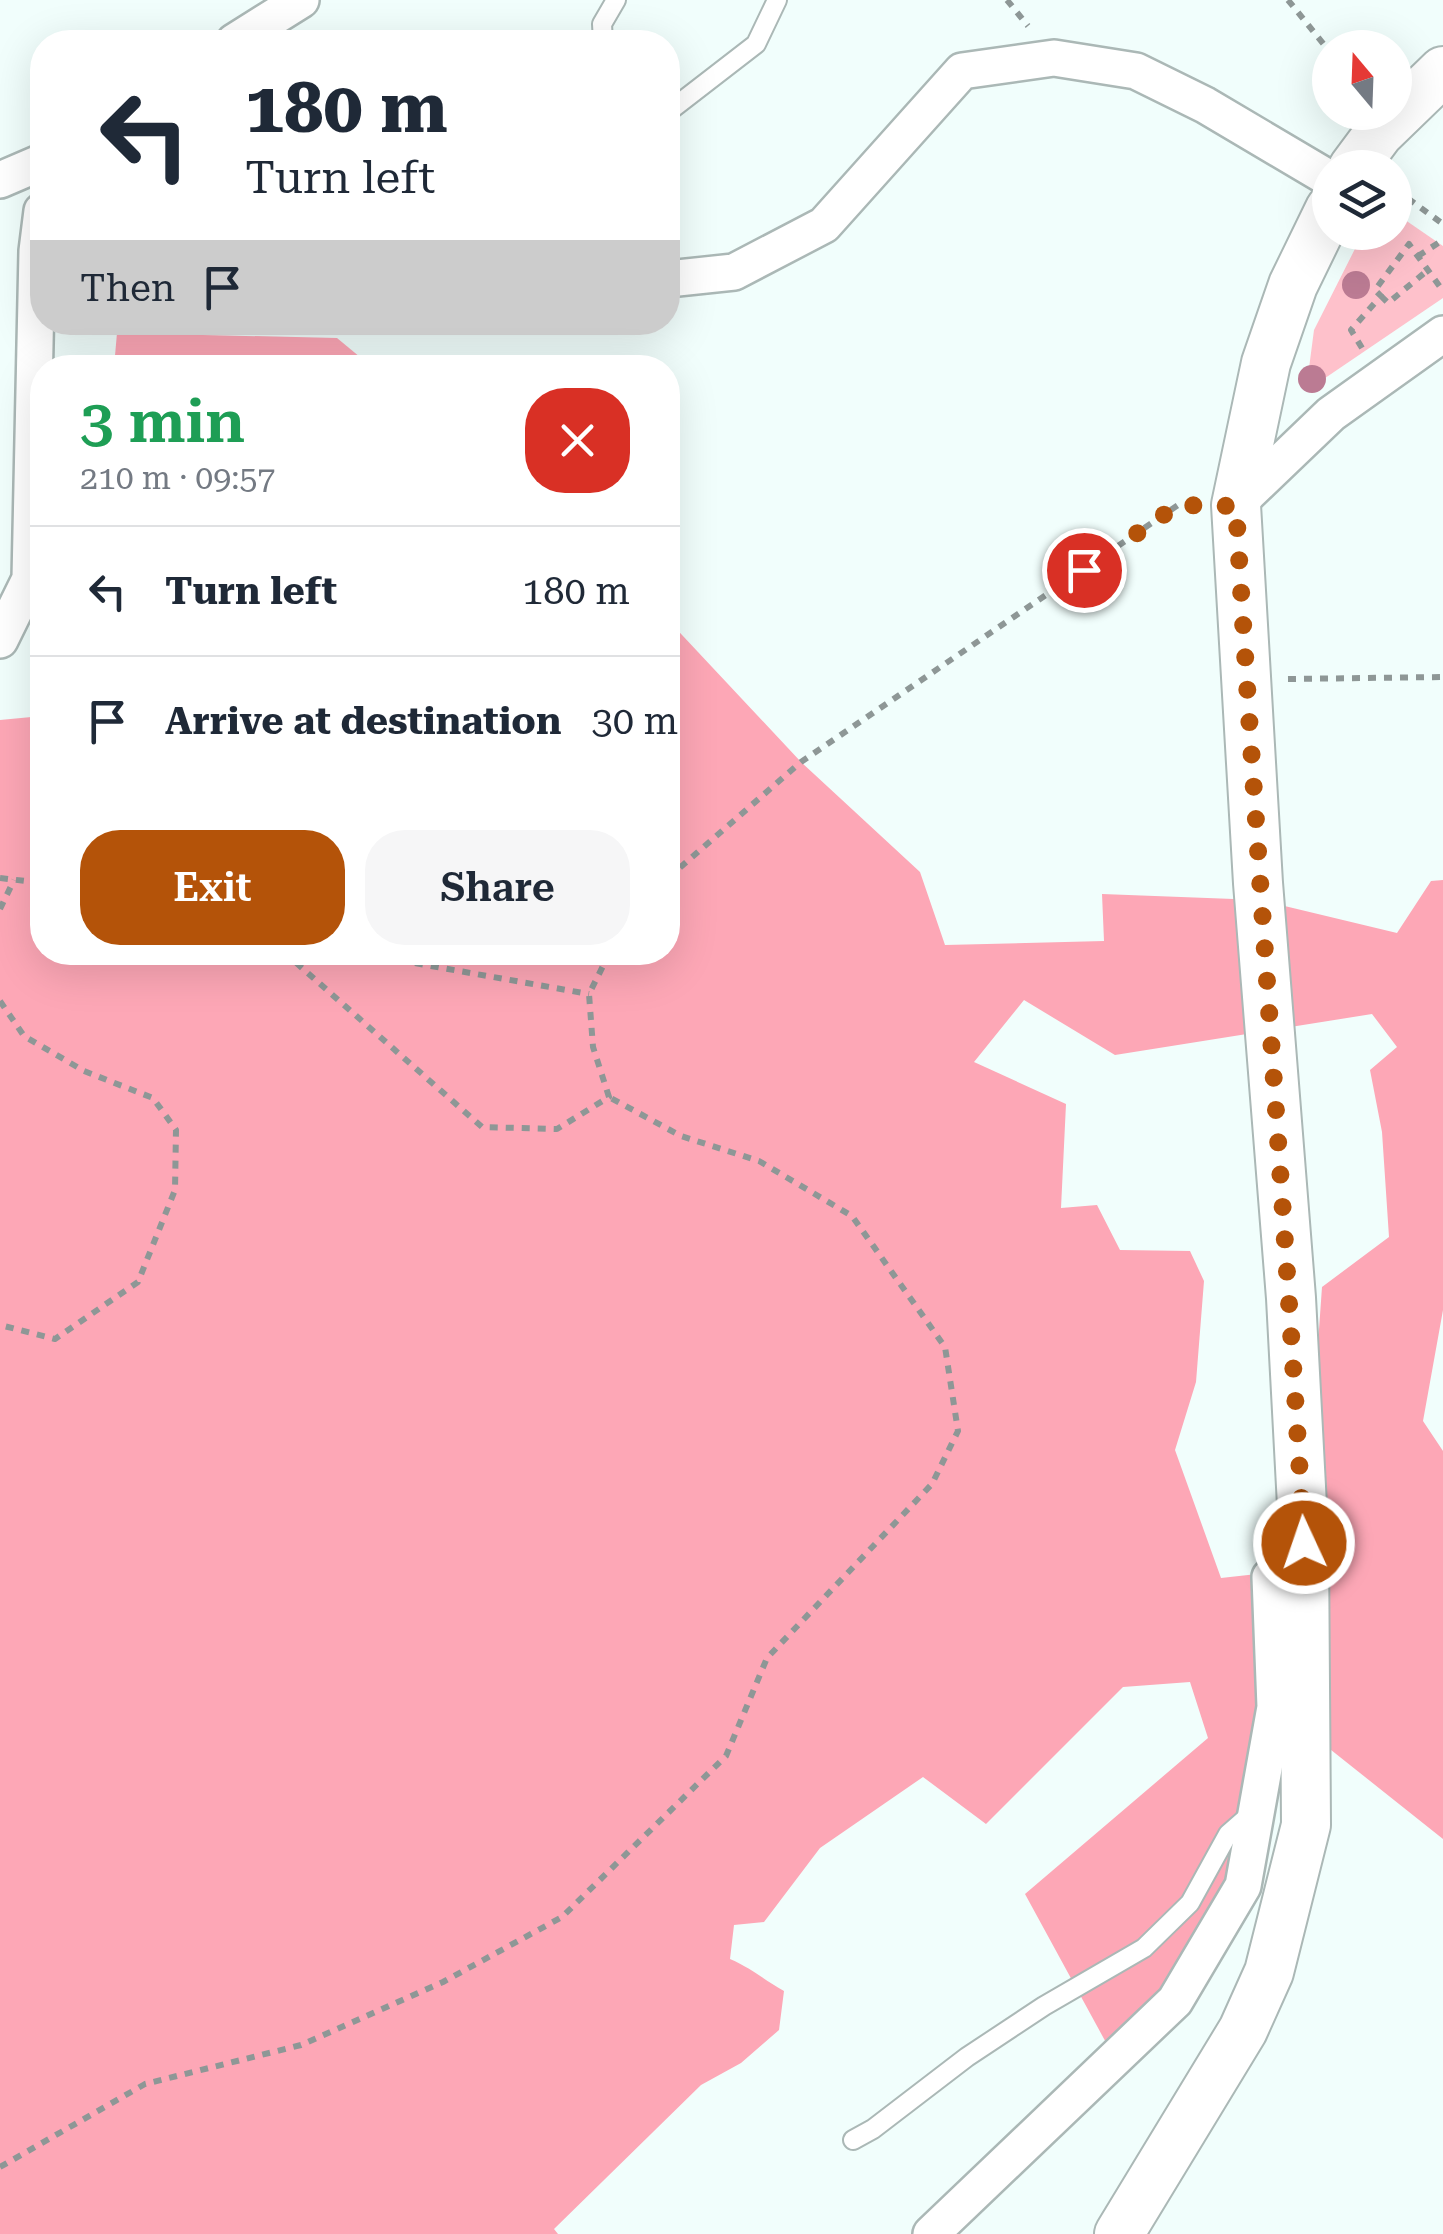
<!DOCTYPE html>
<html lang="en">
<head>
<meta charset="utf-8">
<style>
  body { margin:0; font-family:"Roboto Serif",serif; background:#f6f6f7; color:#1f2937; height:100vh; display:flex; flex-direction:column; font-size:38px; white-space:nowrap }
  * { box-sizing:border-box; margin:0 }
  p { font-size:32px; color:#747a83 }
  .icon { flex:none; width:55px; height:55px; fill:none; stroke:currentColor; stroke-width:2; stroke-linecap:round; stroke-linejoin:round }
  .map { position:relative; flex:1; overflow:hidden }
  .drawer { position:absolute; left:30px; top:355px; width:650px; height:610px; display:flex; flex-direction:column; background:#fff; border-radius:40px; box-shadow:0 10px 40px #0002 }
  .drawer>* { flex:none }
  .hud { position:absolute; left:30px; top:30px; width:650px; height:305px; border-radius:40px; box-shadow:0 10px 40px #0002; background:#fff; color:#1f2937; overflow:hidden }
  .needle { width:65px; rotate:341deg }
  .tools { position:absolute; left:1312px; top:30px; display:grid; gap:20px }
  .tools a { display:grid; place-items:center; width:100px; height:100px; border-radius:50%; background:#fff; box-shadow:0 10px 40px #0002; font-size:50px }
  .pin { position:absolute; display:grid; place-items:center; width:85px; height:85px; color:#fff; margin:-42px; border:5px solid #fff; border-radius:50%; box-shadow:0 2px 10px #0007 }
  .me { position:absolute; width:110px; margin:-55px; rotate:357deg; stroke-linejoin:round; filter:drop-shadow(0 0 8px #0008) }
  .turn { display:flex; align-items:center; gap:35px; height:210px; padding:0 50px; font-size:45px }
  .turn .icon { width:130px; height:130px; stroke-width:2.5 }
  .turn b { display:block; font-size:70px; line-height:85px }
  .then { display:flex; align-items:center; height:95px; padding:0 50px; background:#0003; gap:20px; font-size:38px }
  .round { display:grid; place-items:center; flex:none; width:105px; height:105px; border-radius:40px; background:#f6f6f7 }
  .overview { display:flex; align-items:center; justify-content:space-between; height:170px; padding:0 50px }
  h1 { font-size:60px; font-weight:600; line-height:75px; color:#1e9e55 }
  .button { display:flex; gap:20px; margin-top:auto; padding:20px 50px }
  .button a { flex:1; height:115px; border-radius:40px; background:#b45309; color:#fff; font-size:40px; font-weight:600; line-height:115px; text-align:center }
  .button a+a { background:#f6f6f7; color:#1f2937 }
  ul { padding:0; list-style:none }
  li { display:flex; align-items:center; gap:30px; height:130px; padding:0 50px; border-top:2px solid #e0e1e3 }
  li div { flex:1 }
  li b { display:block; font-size:38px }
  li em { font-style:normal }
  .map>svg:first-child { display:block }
  .green { fill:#fec1cb }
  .forest { fill:#fda7b6; fill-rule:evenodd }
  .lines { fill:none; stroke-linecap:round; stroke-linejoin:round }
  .lane-casing { stroke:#abb8b6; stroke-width:22 }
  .street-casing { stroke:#abb8b6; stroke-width:40 }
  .secondary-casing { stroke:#abb8b6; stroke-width:52 }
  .path { stroke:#8e9796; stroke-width:6; stroke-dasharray:8 8; stroke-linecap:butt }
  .lane { stroke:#fff; stroke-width:18 }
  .street { stroke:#fff; stroke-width:35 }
  .secondary { stroke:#fff; stroke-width:48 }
  .tree { fill:#bb7b93 }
  .route { stroke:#b45309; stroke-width:18; stroke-dasharray:0 32.4 }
</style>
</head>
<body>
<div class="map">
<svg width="1443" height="2234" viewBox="0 0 1443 2234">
  <rect width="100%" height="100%" fill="#f1fefc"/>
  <path class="green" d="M1395,213L1443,246V298L1306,391L1314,330L1363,233L1395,232Z"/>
  <g class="forest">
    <path d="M117,333L337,338L372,367H114Z"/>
    <path d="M668,620L801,762L920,872L945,945L1104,941L1102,894L1260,900L1397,933L1431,881L1443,880V1310L1423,1421L1443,1451V1839L1272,1703L1250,1895L1109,2048L1025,1894L1208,1738L1190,1682L1123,1687L986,1824L923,1777L820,1848L764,1922L734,1925L730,1959C753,1969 764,1980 784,1991L779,2030L741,2063L701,2085L554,2229L558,2234H0V720L42,716V952H668ZM1024,1000L1115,1055L1372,1014L1397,1047L1370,1070L1382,1132L1389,1237L1322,1287L1304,1542L1266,1573L1221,1578L1175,1450L1196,1382L1204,1281L1190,1251L1120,1250L1097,1205L1061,1208L1066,1104L974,1062Z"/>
  </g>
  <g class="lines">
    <defs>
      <g id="lane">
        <path d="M603,42L602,24L616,0"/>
        <path d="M668,112L756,44L777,0"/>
        <path d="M853,2140L873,2129L967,2057L1044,2006L1144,1948L1190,1903L1228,1834L1252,1813"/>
      </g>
      <g id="street">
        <path d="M234,42L301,0"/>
        <path d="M0,180L42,162"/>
        <path d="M668,279L734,272L824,225L962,71L1054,58L1136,71L1205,105L1330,179"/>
        <path d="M1236,505L1331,414L1443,334"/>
        <path d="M0,640L30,579L37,251L42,211"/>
        <path d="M931,2234L1175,2001L1243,1886L1275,1707L1270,1577L1304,1543"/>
      </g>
      <g id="secondary">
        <path d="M1353,168L1379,133L1443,71"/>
        <path d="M1119,2234L1243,2030L1269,1972L1306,1825L1304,1543L1291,1298L1258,883L1236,505L1266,363L1293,285L1330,209"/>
      </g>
    </defs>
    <use href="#lane" class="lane-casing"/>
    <use href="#street" class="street-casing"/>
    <use href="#secondary" class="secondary-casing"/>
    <g class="path">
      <path d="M1007,0L1028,26"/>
      <path d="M1288,0L1330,52"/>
      <path d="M1395,189L1443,224"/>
      <path d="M1418,256L1443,240"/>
      <path d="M1381,296L1388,303L1428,270"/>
      <path d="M1362,348L1351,330L1381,296L1375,290L1409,244L1443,291"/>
      <path d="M1288,679L1443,677"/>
      <path d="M0,878L42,883"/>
      <path d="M668,878L801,762L1178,505H1194"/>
      <path d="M0,909L14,880"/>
      <path d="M284,952L482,1127L557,1129L609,1097L593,1047L589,994L610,952"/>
      <path d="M352,952L589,994"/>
      <path d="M0,1001L24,1036L84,1071L153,1098L176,1130L175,1190L138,1282L55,1339L0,1325"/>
      <path d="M0,2167L145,2084L301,2045L443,1982L562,1917L726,1756L767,1658L932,1484L958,1431L945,1347L852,1216L759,1161L681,1136L609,1097"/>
    </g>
    <use href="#lane" class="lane"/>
    <use href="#street" class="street"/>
    <use href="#secondary" class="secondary"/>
  </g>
  <g class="tree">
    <circle cx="1356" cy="285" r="14"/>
    <circle cx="1312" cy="379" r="14"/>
  </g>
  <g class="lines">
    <path class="route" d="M1084,570L1178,505L1236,506C1256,851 1284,1197 1304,1543"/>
  </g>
</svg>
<div class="tools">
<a><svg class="needle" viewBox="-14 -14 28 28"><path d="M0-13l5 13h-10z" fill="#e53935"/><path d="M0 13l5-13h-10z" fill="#747a83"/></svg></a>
<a><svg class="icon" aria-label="layers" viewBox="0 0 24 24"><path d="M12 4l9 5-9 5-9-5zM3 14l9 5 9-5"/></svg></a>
</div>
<div class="pin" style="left:1084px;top:570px;background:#d93025"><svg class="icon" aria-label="arrive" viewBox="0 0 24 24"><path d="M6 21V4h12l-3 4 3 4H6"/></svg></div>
<svg class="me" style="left:1304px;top:1543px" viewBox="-20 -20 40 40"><circle r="17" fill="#b45309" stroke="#fff" stroke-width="3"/><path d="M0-11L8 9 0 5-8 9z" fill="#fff"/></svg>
<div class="hud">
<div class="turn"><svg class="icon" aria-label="left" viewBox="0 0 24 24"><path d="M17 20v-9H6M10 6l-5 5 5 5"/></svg><div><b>180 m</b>Turn left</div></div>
<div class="then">Then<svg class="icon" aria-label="arrive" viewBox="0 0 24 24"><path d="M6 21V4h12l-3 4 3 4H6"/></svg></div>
</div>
<section class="drawer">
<div class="overview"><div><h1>3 min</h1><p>210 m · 09:57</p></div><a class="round" style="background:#d93025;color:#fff"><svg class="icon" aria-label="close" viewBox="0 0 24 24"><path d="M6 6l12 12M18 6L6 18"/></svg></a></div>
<ul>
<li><svg class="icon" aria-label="left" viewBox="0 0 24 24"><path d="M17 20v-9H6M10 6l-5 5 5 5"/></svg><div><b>Turn left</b></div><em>180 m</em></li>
<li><svg class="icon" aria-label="arrive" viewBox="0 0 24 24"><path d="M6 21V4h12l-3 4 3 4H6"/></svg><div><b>Arrive at destination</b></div><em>30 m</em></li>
</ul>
<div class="button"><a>Exit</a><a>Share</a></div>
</section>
</div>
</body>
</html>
